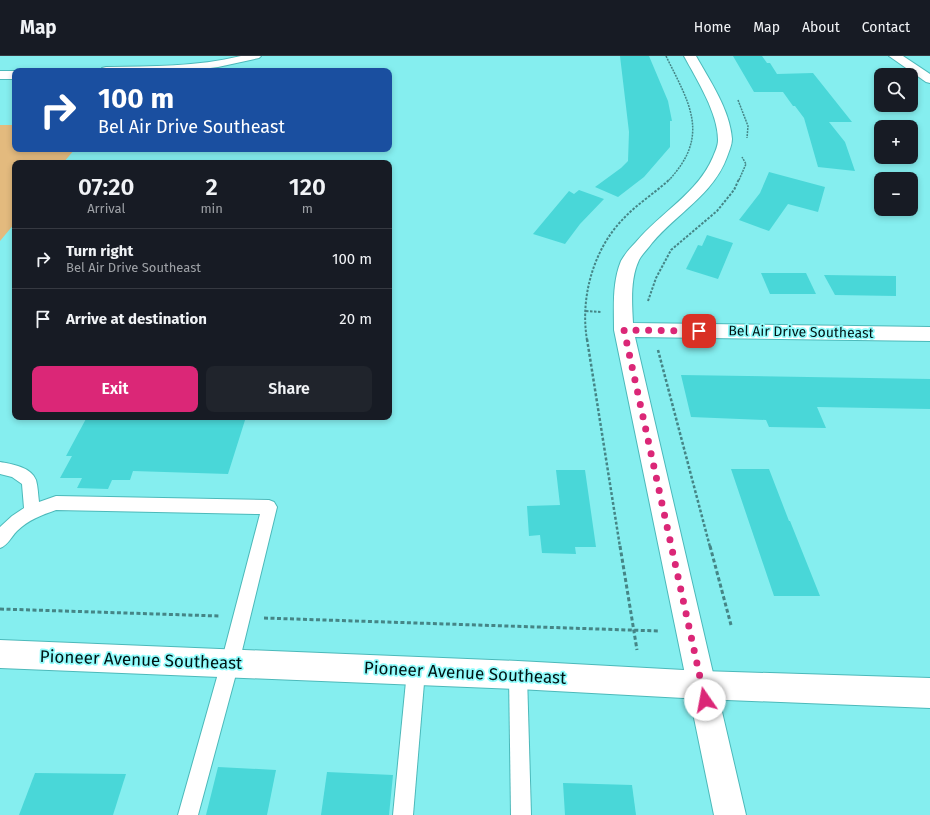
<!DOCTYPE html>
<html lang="en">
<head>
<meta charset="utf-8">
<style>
  body { margin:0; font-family:"Fira Sans",sans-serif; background:#20242c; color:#f1f3f6; height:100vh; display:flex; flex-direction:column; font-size:15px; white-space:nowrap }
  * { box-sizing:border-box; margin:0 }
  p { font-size:13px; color:#9ea1a6 }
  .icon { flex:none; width:22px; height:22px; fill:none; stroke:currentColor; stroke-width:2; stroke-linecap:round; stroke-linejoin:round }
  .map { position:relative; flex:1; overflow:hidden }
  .side { position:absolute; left:12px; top:104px; width:380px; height:260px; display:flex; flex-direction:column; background:#171b24; border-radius:8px; box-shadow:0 2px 6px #0003 }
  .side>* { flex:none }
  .top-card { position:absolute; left:12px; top:12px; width:380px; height:84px; border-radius:8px; box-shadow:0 2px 6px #0003; background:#1a4fa0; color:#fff; overflow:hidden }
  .fabs { position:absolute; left:874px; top:12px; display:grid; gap:8px }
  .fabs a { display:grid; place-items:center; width:44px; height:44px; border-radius:8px; background:#171b24; box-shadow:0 2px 6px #0003; font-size:20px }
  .pin { position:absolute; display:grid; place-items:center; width:34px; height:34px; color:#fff; margin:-17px; border-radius:8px; box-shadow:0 2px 6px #0006 }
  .me { position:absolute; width:44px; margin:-22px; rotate:348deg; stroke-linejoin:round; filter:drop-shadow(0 0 3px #0008) }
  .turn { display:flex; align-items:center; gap:14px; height:84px; padding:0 20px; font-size:18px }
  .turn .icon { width:52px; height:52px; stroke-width:2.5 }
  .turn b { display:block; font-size:28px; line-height:34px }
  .eta { display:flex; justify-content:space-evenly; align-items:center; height:68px; text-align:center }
  .eta b { font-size:24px; font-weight:600; line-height:28px }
  .primary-button { display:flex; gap:8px; margin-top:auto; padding:8px 20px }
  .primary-button a { flex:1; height:46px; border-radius:8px; background:#db2777; color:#fff; font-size:16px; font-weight:600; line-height:46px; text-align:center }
  .primary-button a+a { background:#20242c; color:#f1f3f6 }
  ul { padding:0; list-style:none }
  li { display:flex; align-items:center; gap:12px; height:60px; padding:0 20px; border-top:1px solid #363941 }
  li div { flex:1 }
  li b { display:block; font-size:15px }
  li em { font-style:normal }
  header { display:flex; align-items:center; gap:24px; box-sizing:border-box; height:56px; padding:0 20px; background:#171b24; border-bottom:1px solid #363941 }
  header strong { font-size:19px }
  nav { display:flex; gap:22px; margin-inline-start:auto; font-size:14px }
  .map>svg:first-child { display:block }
  .green { fill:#e3ba7e }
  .building { fill:#49d7d8 }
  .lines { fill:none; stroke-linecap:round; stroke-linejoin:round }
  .service-casing { stroke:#4cb9ba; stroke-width:2 }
  .minor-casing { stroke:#4cb9ba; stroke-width:2 }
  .tertiary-casing { stroke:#4cb9ba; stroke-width:2 }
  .path-far3 { stroke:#458586; stroke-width:1.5; stroke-dasharray:2 1; stroke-linecap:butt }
  .path-far2 { stroke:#458586; stroke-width:2; stroke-dasharray:2.5 1.5; stroke-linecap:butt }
  .path-far1 { stroke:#458586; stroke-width:2.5; stroke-dasharray:3 2; stroke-linecap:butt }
  .path { stroke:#458586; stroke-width:3; stroke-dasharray:4 2.5; stroke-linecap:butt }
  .service { fill:#fff; fill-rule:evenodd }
  .minor { fill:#fff; fill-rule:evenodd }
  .tertiary { fill:#fff; fill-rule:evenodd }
  .route { stroke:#db2777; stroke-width:7; stroke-dasharray:0 12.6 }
  .labels { text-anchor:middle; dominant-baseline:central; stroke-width:3.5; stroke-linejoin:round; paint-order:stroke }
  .street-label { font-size:14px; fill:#001313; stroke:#92fcfc }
  .near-street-label { font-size:17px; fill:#001313; stroke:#92fcfc }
</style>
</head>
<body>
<header>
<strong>Map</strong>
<nav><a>Home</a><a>Map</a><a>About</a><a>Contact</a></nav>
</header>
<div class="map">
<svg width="930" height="759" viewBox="0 0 930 759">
  <rect width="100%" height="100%" fill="#85eeef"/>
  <path class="green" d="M0,69H15V93H75L63,107H15V167L0,185Z"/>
  <g class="building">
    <path d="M620,0H649L668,45L672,65H670V91L644,121L618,141L595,131L621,112L628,105L629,76Z"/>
    <path d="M733,0H762L767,7H770L777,18L813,17L852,66H829L845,86L855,115L818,111L804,62L795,50H793L783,36H754Z"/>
    <path d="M769,116L825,131L818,156L788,148L769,175L739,164L760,137Z"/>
    <path d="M579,134L604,143L580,168L565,188L533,178L569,135L574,138Z"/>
    <path d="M707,179L733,187L718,223L686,213L698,189L702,190Z"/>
    <path d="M761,217H806L816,238H770Z"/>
    <path d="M824,219L896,220V240L835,239Z"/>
    <path d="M681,319L930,323V353L817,351L826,372L769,371L766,364L691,361Z"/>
    <path d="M87,361H246L228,418L133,415L130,424H112L108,433L77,432L82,422H60L72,400H66Z"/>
    <path d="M731,413H769L789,465H790L820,540H774Z"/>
    <path d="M556,414H585L596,491H575L576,498L542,497L540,479L529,480L527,450L560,449Z"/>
    <path d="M218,711L276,714L267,759H206Z"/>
    <path d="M327,716L393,719L389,759H321Z"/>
    <path d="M35,717L126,718L113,759H19Z"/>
    <path d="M563,727L632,729L636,759H565Z"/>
  </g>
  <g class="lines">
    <defs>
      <g id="service">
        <path d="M0,406C12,408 31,411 36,424C38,431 38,439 39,446L56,440L269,444L274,446L277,451L239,607L198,759H178L221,607L260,458L56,454C42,459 28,464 17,475C11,481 8,489 0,492V471L12,460L24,452L22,428L12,421L0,418Z"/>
        <path d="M416,606L422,609L425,615L413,759H393L407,615L410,609Z"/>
        <path d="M518,610L524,613L527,619L531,759H511L509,619L512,613Z"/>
      </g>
      <g id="minor">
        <path d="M241,0H261L259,2L218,11L187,15H100L102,12L106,11C151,10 197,11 241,0Z"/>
        <path d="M684,0H696C710,25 730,54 732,83C732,89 729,95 727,101C713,139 677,157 652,187C648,193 642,198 639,204C630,223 632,247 633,267L930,271V285L635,281L746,759H714L614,274C614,251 612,227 621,205C625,198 630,192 636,186C660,157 698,137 713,101C715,96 718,90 718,84C718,57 697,24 684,0Z"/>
        <path d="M889,0H903L930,18V27L926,26Z"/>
        <rect x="0" y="15" width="15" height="8"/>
      </g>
      <path id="tertiary" d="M0,584L518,605L702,615L930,622V652L702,643L518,633L0,612Z"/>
    </defs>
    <use href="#service" class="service-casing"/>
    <use href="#minor" class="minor-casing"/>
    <use href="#tertiary" class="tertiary-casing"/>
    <g class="path-far3">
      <path d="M666,0C689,47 711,79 669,124"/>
      <path d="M738,44L748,70L747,82"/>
      <path d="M739,124L746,108L742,101"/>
    </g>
    <g class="path-far2">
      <path d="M648,245L656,222L671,194L717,155L734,134L739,123"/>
      <path d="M586,255L601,256"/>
      <path d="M587,284C580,242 593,194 623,163C637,148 655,137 670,123"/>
    </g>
    <g class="path-far1">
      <path d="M587,283L620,491"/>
      <path d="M658,294L710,491"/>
    </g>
    <g class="path">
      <path d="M620,490L637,594"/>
      <path d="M710,490L731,569"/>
      <path d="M0,553L219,560"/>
      <path d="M264,562L659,575"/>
    </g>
    <use href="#service" class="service"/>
    <use href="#minor" class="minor"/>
    <use href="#tertiary" class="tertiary"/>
  </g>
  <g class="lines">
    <path class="route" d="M699,275L624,274L705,644"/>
  </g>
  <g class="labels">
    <g class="street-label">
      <text transform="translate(801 276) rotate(1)">Bel Air Drive Southeast</text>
    </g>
    <g class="near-street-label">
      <text transform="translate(141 604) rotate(2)">Pioneer Avenue Southeast</text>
      <text transform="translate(465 617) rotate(3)">Pioneer Avenue Southeast</text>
    </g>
  </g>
</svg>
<div class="fabs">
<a><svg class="icon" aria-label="search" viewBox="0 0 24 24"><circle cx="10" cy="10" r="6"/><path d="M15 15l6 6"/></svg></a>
<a>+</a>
<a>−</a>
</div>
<div class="pin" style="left:699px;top:275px;background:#d93025"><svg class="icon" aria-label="arrive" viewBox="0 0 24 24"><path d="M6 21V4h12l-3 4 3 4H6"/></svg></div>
<svg class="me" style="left:705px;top:644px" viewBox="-20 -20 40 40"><circle r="19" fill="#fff"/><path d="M0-13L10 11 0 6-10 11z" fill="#db2777"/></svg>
<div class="top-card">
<div class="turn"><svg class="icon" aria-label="right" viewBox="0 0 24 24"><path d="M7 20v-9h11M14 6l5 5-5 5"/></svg><div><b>100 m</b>Bel Air Drive Southeast</div></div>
</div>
<section class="side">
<div class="eta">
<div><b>07:20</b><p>Arrival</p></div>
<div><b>2</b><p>min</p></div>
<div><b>120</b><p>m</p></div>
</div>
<ul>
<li><svg class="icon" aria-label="right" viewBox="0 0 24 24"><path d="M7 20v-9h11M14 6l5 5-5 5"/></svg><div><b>Turn right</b><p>Bel Air Drive Southeast</p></div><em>100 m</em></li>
<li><svg class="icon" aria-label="arrive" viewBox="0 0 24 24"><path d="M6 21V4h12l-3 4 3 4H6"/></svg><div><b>Arrive at destination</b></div><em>20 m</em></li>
</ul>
<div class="primary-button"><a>Exit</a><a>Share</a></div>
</section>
</div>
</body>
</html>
